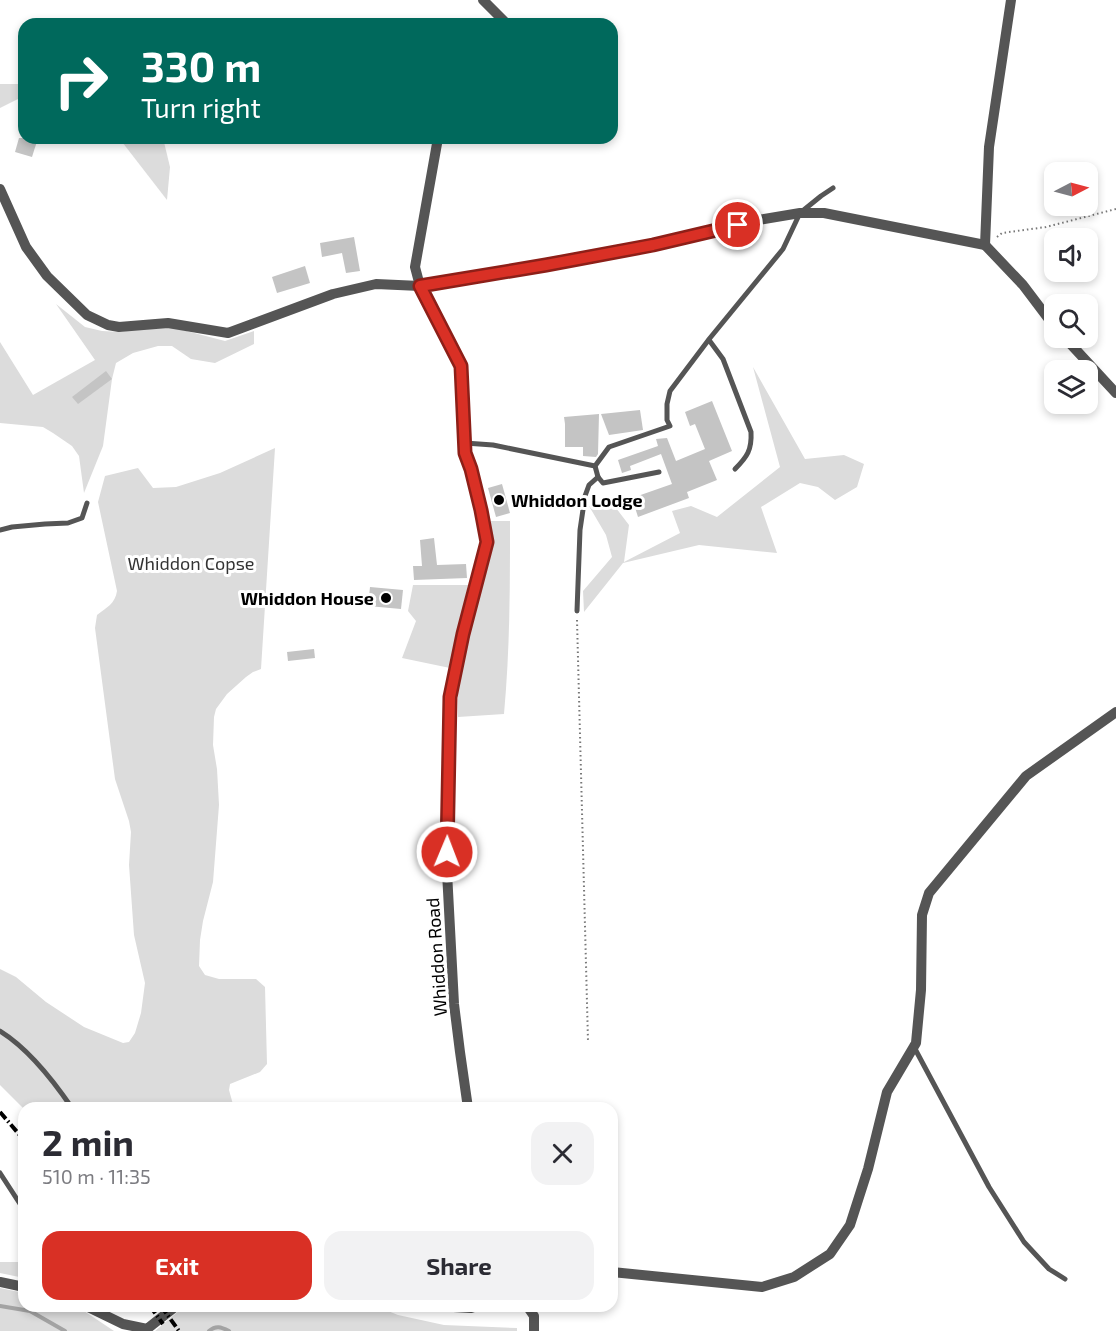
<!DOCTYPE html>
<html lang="en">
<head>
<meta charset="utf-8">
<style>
  body { margin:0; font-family:"Exo 2",sans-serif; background:#f2f2f3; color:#2b2b33; height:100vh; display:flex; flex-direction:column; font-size:22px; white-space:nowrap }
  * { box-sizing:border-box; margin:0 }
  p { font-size:20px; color:#7c7c81 }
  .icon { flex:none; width:33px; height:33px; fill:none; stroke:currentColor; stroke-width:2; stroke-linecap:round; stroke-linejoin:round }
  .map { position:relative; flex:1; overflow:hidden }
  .side { position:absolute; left:18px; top:1102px; width:600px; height:210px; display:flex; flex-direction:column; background:#fff; border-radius:18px; box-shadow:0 3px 9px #0003 }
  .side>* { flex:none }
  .guide { position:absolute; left:18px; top:18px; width:600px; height:126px; border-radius:18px; box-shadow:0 3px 9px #0003; background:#00695c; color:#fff; overflow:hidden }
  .needle { width:39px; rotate:84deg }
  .controls { position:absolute; left:1044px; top:162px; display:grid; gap:12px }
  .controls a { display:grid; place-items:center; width:54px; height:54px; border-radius:12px; background:#fff; box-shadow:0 3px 9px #0003; font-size:30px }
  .pin { position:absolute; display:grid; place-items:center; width:51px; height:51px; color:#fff; margin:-26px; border:3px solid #fff; border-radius:50%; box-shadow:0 2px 6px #0007 }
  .me { position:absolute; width:66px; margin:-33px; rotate:1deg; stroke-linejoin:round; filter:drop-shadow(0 0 4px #0008) }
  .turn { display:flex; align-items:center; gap:21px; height:126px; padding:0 24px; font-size:27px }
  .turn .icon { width:78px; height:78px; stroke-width:2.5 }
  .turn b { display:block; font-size:42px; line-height:51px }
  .round { display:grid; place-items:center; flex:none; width:63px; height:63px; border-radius:18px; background:#f2f2f3 }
  .summary { display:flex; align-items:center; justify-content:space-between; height:102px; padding:0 24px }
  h1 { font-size:36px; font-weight:700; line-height:45px }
  .action { display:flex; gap:12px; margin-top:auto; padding:12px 24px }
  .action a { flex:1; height:69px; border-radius:18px; background:#d93025; color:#fff; font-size:24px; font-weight:700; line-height:69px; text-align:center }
  .action a+a { background:#f2f2f3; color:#2b2b33 }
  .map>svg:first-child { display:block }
  .green { fill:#dcdcdc }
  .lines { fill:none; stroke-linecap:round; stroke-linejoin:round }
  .stream { stroke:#a3a3a3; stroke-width:4 }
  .building { fill:#c4c4c4 }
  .path { stroke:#777; stroke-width:2; stroke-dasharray:1.5 3; stroke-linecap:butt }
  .lane { stroke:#555; stroke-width:5 }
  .street { stroke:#555; stroke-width:10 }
  .rail { stroke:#000; stroke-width:4; stroke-dasharray:9 3 1.5 3; stroke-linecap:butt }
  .route-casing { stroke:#8d1f18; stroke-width:15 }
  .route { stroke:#d93025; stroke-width:10 }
  .poi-dot { fill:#000; stroke:#fff; stroke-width:2 }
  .labels { text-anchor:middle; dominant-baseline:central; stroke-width:6; stroke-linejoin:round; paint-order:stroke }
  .poi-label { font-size:18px; font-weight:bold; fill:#000; stroke:#fff; text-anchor:start }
  .park-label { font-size:18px; fill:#333; stroke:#fff }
  .street-label { font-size:18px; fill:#000; stroke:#fff }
</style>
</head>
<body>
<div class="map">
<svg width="1116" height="1331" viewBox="0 0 1116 1331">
  <rect width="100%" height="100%" fill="#fff"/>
  <g class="green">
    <path d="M0,84H24V96L0,108Z"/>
    <path d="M119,138H163L170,167L167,200Z"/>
    <path d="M56,304L85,327L102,331L120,332L145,328H175L225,341L254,331V344L215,363L191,359L172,346H158L133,353L116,363L112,379L103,446L84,493L79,456L72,446L53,433L43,427L0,423V342L33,395L95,360Z"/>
    <path d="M753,367L805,459L844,455L864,464L857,487L835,500L818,487L800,483L761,507L777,553L699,545L623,563L584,612L583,591L612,557L606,535L589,506L616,508L629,525L624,562L680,533L672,511L691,506L717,517L780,467Z"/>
    <path d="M275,448L261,669L253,672L246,677L227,694L216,709L214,717L213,745L217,769L219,805L213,882L203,921L200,940L199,966L205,975L219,979H256L265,987L267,1064L260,1072L230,1084L229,1090L234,1108L24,1109L0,1085V969L16,977L46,1002L84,1027L123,1043L129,1042L135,1033L141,1013L145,983L134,935L129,865L131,832L129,821L115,779L95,628L97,615C107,607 115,604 117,591L98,502L105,476L138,468L153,488L176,487L220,473Z"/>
    <path d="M491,521H510C510,586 510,650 504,714L458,717V680L489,542Z"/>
    <path d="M413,585H468L450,668L402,658L416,621L408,611Z"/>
    <path d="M0,1262H24V1278L0,1273Z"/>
    <path d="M0,1288L24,1293V1306L72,1307L84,1311L114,1331H0Z"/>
    <path d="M188,1307L221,1309L231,1306L378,1307L398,1315L444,1325L517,1328V1331H155L180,1310Z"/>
  </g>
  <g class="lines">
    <g class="stream">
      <path d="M0,1306L30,1311L65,1331"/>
      <path d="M209,1331C216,1325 221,1327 229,1331"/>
    </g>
  </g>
  <g class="building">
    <path d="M19,138H38L32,157L15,152Z"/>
    <path d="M354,237L360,271L346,273L342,253L322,257L320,243Z"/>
    <path d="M305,266L310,283L277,293L272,277Z"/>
    <path d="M106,371L112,379L78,404L72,397Z"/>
    <path d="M712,401L732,451L709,461L717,480L687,492L689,498L638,517L632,498L672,484L661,454L630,466L631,470L622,473L618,460L658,446L656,439L667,438L676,461L705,449L695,424L690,426L685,412Z"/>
    <path d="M640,410L643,430L609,435L601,414Z"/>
    <path d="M599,414L598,454L596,457L583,456V447H565V424L564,417Z"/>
    <path d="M502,484L510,513L496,517L488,488Z"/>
    <path d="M434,538L437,565L466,564L467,578L414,580L413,566H422L420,540Z"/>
    <path d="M370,587L403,590L401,609L368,606Z"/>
    <path d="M314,649L315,658L288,661L287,652Z"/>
  </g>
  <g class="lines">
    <g class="path">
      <path d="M997,237L1002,233L1046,227L1116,209"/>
      <path d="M577,620L588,1041"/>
    </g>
    <g class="lane">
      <path d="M709,340L723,359L751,432C752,450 747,457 735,469"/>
      <path d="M465,443L493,445L595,466L598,477L603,483L659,472"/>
      <path d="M595,466L609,447L670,426L667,420V404L670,391L710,338L783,249L800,213L821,196L833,188"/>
      <path d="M0,530L12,527L45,524L68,523L82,518L87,503"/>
      <path d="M577,611L580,530L585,496L589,485L598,477"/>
      <path d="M0,1031C29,1049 53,1080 72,1108"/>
      <path d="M914,1047L989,1187L1024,1242L1049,1269L1065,1279"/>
      <path d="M0,1173L24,1210"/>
    </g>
    <g class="street">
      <path d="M483,0L507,24"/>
      <path d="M438,138L415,267L420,286L434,311L461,366L465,453L471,469L481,510L487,542L463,634L450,697L447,872L454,1004L460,1052L468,1108"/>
      <path d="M0,189L26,247L47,276L87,315L108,325L119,327L168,323L228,333L333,294L376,284L420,286L546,265L653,245L758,220L800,213H824L985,245L1023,285L1054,326"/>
      <path d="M985,245L989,147L1011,0"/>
      <path d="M1065,338L1116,393"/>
      <path d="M612,1272L762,1287L794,1277L830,1254L850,1225L868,1169L887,1092L916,1043L921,990L922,915L929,893L1026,776L1116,712"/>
      <path d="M0,1282L24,1287"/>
      <path d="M86,1306L123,1324L147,1329L176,1306"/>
      <path d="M436,1306L471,1308L477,1306"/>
      <path d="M527,1306L534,1316V1331"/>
    </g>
    <g class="rail">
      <path d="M0,1112L24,1140"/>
      <path d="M150,1306L163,1324"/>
      <path d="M161,1306L179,1331"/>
    </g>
  </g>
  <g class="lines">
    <defs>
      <path id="route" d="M447,852L450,697L463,634L487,542L481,510L471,469L465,453L461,366L420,286L546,265L653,245L738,225"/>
    </defs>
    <use href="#route" class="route-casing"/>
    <use href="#route" class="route"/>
  </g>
  <g class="poi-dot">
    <circle cx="499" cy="500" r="6"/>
    <circle cx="386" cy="598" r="6"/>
  </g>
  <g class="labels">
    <g class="poi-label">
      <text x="511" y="500">Whiddon Lodge</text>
      <text x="374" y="598" text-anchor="end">Whiddon House</text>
    </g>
    <g class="park-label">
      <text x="191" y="563">Whiddon Copse</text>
    </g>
    <g class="street-label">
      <text transform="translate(436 957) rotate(-94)">Whiddon Road</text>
    </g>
  </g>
</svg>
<div class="controls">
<a><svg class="needle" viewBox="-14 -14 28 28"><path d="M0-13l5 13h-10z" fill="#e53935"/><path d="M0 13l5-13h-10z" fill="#7c7c81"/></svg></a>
<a><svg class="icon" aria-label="sound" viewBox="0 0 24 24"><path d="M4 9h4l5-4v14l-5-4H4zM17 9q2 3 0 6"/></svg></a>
<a><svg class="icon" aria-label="search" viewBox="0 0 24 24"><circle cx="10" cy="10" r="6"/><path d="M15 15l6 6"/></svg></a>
<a><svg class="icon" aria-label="layers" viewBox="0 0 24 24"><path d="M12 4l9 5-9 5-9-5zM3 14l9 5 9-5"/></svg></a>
</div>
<div class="pin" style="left:738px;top:225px;background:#d93025"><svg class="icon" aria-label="arrive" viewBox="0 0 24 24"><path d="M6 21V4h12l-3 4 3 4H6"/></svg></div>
<svg class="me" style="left:447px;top:852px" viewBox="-20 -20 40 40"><circle r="17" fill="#d93025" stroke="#fff" stroke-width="3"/><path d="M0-11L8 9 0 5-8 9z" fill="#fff"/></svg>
<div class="guide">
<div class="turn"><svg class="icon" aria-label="right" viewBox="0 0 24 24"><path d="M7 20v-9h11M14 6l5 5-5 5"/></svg><div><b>330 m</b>Turn right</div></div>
</div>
<section class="side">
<div class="summary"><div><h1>2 min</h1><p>510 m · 11:35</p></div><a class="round"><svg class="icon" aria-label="close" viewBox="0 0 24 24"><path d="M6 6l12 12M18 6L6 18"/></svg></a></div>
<div class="action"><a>Exit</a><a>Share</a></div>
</section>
</div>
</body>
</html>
